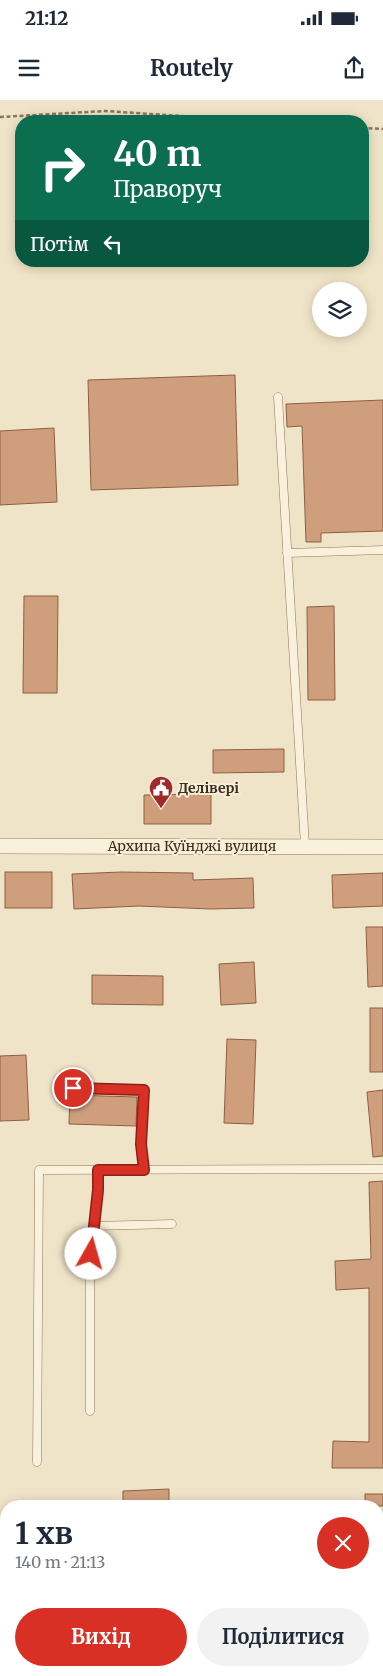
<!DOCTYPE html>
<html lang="uk">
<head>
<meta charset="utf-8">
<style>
  body { margin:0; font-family:Merriweather,serif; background:#f2f2f3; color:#1f2937; height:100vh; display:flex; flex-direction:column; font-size:19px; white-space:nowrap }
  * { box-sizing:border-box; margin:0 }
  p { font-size:16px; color:#747a83 }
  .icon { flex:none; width:28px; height:28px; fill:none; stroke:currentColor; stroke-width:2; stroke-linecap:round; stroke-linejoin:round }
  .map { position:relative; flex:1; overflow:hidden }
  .side { position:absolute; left:0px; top:1400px; width:384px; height:176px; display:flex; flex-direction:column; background:#fff; border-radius:20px 20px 0 0; box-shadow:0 2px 12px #0003 }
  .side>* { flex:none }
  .banner { position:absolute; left:15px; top:15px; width:354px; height:152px; border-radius:20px; box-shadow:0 2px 12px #0003; background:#0b6e4f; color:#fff; overflow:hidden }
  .fabs { position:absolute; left:312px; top:182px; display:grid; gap:10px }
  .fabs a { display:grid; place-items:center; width:55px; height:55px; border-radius:50%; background:#fff; box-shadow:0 2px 12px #0003; font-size:25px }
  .pin { position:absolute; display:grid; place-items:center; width:42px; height:42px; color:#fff; margin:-21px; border:2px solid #fff; border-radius:50%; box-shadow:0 1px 5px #0007 }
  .me { position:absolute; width:55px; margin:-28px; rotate:7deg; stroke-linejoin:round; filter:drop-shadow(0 0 4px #0008) }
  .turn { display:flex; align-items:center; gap:18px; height:105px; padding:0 15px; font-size:22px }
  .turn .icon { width:65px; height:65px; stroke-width:2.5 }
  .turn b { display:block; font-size:35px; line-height:42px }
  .then { display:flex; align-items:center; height:48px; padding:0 15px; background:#0003; gap:10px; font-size:19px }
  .round { display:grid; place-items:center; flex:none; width:52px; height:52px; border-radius:26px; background:#f2f2f3 }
  .head { display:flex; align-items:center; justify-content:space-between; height:85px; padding:0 15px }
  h1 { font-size:30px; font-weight:700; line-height:38px }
  .cta { display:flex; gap:10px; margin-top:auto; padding:10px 15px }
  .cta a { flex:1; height:58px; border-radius:30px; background:#d93025; color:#fff; font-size:20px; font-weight:700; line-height:58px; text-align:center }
  .cta a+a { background:#f2f2f3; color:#1f2937 }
  .status { display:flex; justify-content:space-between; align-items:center; height:35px; padding:0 25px; background:#fff; direction:ltr }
  .status svg { height:14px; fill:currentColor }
  header { display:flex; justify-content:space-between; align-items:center; height:65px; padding:0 15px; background:#fff; font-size:22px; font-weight:700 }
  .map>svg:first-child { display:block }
  .building { fill:#cf9f7d; stroke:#8d5f41 }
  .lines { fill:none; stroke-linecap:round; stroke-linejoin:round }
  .service-casing { stroke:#8d765c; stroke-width:9 }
  .minor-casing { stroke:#8d765c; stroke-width:16 }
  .path { stroke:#8d765c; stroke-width:2.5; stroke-dasharray:4 2.5; stroke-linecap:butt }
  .service { stroke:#faf1dc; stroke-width:8 }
  .minor { stroke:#faf1dc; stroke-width:15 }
  .route-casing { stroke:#8d1f18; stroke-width:12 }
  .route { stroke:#d93025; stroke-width:9 }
  .labels { text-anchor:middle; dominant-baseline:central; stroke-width:4; stroke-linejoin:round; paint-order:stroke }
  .poi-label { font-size:14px; font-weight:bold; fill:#3d2e20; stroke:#f7eed8; text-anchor:start }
  .street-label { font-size:14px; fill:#3d2e20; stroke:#f7eed8 }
</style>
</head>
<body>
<div class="status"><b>21:12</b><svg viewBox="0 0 49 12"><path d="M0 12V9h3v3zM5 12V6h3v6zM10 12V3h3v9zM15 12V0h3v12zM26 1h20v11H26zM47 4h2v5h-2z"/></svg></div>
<header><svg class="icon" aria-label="menu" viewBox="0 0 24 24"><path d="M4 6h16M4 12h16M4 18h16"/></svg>Routely<svg class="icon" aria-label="share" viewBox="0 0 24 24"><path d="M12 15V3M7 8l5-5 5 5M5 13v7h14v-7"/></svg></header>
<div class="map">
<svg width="383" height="1576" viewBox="0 0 383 1576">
  <rect width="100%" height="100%" fill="#f0e4c8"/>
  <g class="building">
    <path d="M235,275L238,385L91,390L88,280Z"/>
    <path d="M383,300V431L321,433V442H306L302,326L287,327L286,304Z"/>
    <path d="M54,328L57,402L0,405V331Z"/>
    <path d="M24,496H58L57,593H23Z"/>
    <path d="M334,506L335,600H308L307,507Z"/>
    <path d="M284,649V672L213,673V650Z"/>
    <path d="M211,694V724H144V695Z"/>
    <rect x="5" y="772" width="47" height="36"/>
    <path d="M121,772L193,773V780L253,778L254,808L210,809L139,806L74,809L72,774Z"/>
    <path d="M383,773V806L333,808L332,775Z"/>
    <path d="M366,827H383V886L368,887Z"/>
    <path d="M254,862L256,903L221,905L219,864Z"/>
    <path d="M92,875L163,876V905L92,904Z"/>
    <rect x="370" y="908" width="13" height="64"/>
    <path d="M227,939L256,940L253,1024L224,1023Z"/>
    <path d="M26,955L29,1020L0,1021V956Z"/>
    <path d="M383,990V1056L373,1057L367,992Z"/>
    <path d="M70,995L137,997L136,1026L69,1024Z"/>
    <path d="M383,1081V1368H332L333,1341L369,1342V1188L336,1190L335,1161L371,1159L369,1082Z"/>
    <path d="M169,1389V1406H123V1391Z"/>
    <rect x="365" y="1394" width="18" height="12"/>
  </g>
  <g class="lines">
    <defs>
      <g id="service">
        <path d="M278,297L305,746"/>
        <path d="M287,453L383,450"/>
        <path d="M73,988L144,990L141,1044L144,1070"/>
        <path d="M94,1126L172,1124"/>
        <path d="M90,1311V1167L98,1090V1070"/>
        <path d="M37,1362L39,1070L383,1069"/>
        <path d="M68,1576L69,1570"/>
        <path d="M231,1576L232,1570"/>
      </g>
      <path id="minor" d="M0,746L383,747"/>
    </defs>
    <use href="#service" class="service-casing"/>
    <use href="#minor" class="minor-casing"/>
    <g class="path">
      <path d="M0,17L105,11L259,21"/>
      <path d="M362,28L383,29"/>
    </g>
    <use href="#service" class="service"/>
    <use href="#minor" class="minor"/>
  </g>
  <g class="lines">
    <defs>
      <path id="route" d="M73,988L144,990L141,1044L144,1070H98V1090L91,1154"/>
    </defs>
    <use href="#route" class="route-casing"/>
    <use href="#route" class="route"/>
  </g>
  <defs>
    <symbol id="civic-pin" viewBox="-11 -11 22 30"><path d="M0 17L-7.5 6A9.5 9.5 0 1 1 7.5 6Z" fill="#9e2a2b" stroke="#f7eed8"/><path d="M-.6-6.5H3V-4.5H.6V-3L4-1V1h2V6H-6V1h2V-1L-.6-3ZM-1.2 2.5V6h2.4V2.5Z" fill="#fff"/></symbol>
  </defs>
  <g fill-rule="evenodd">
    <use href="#civic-pin" x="147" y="674" width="28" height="38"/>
  </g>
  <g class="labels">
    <g class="poi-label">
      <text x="178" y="688">Делівері</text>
    </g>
    <g class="street-label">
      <text x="192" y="746">Архипа Куїнджі вулиця</text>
    </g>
  </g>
</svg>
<div class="fabs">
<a><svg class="icon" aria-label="layers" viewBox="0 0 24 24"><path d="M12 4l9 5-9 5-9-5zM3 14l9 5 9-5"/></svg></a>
</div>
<div class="pin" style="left:73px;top:988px;background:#d93025"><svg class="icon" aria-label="arrive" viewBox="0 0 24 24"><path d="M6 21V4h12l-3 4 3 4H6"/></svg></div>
<svg class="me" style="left:91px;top:1154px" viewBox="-20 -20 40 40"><circle r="19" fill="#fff"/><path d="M0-13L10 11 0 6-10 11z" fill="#d93025"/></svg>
<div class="banner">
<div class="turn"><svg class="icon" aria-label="right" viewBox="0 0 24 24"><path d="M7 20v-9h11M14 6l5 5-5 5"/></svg><div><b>40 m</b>Праворуч</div></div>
<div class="then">Потім<svg class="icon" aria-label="left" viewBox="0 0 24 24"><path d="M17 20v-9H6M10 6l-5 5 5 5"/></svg></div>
</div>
<section class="side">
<div class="head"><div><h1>1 хв</h1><p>140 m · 21:13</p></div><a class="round" style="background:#d93025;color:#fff"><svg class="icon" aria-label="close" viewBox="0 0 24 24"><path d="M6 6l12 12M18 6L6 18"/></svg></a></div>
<div class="cta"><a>Вихід</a><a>Поділитися</a></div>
</section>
</div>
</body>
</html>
